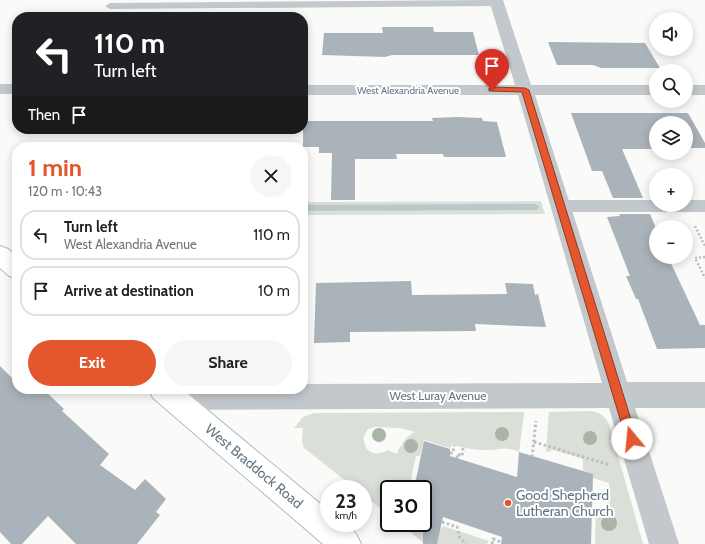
<!DOCTYPE html>
<html lang="en">
<head>
<meta charset="utf-8">
<style>
  body { margin:0; font-family:Cabin,sans-serif; background:#f6f6f6; color:#222; height:100vh; display:flex; flex-direction:column; font-size:15px; white-space:nowrap }
  * { box-sizing:border-box; margin:0 }
  p { font-size:13px; color:#767676 }
  .icon { flex:none; width:22px; height:22px; fill:none; stroke:currentColor; stroke-width:2; stroke-linecap:round; stroke-linejoin:round }
  .map { position:relative; flex:1; overflow:hidden }
  .sheet { position:absolute; left:12px; top:142px; width:296px; height:252px; display:flex; flex-direction:column; background:#fff; border-radius:16px; box-shadow:0 2px 10px #0003 }
  .sheet>* { flex:none }
  .banner { position:absolute; left:12px; top:12px; width:296px; height:122px; border-radius:16px; box-shadow:0 2px 10px #0003; background:#202124; color:#fff; overflow:hidden }
  .controls { position:absolute; left:649px; top:12px; display:grid; gap:8px }
  .controls a { display:grid; place-items:center; width:44px; height:44px; border-radius:50%; background:#fff; box-shadow:0 2px 10px #0003; font-size:20px }
  .speed { position:absolute; left:320px; top:480px; display:flex; gap:8px; font-size:20px; font-weight:700; text-align:center }
  .speed>* { display:grid; place-content:center; width:52px; height:52px; border-radius:50%; background:#fff; box-shadow:0 2px 10px #0003; line-height:1 }
  .speed small { font-size:10px; font-weight:400 }
  .speed .limit { border:2px solid #111; border-radius:6px; background:#fff; color:#111 }
  .pin { position:absolute; display:grid; place-items:center; width:34px; height:34px; color:#fff; margin:-41px -17px; border-radius:50% 50% 50% 0; rotate:-45deg; box-shadow:0 0 4px #0007 }
  .pin .icon { rotate:45deg }
  .me { position:absolute; width:44px; margin:-22px; rotate:343deg; stroke-linejoin:round; filter:drop-shadow(0 0 3px #0008) }
  .turn { display:flex; align-items:center; gap:14px; height:84px; padding:0 16px; font-size:18px }
  .turn .icon { width:52px; height:52px; stroke-width:2.5 }
  .turn b { display:block; font-size:28px; line-height:34px }
  .then { display:flex; align-items:center; height:38px; padding:0 16px; background:#0003; gap:8px; font-size:15px }
  .round { display:grid; place-items:center; flex:none; width:42px; height:42px; border-radius:21px; background:#f6f6f6 }
  .headline { display:flex; align-items:center; justify-content:space-between; height:68px; padding:0 16px }
  h1 { font-size:24px; font-weight:800; line-height:30px; color:#e4572e }
  .primary-button { display:flex; gap:8px; margin-top:auto; padding:8px 16px }
  .primary-button a { flex:1; height:46px; border-radius:24px; background:#e4572e; color:#fff; font-size:16px; font-weight:800; line-height:46px; text-align:center }
  .primary-button a+a { background:#f6f6f6; color:#222 }
  ul { padding:0; list-style:none }
  li { display:flex; align-items:center; gap:12px; height:50px; margin:0 8px 6px; padding:0 8px; border:2px solid #e0e0e0; border-radius:16px }
  li div { flex:1 }
  li b { display:block; font-size:15px }
  li em { font-style:normal }
  .map>svg:first-child { display:block }
  .green { fill:#dadfd7; fill-rule:evenodd }
  .lines { fill:none; stroke-linecap:round; stroke-linejoin:round }
  .stream { fill:#bbc7cb; fill-rule:evenodd }
  .building { fill:#aab3b9 }
  .secondary-casing { stroke:#b3babf; stroke-width:2 }
  .path-far1 { stroke:#bbbfc2; stroke-width:2.5; stroke-dasharray:2 2; stroke-linecap:butt }
  .path { stroke:#bbbfc2; stroke-width:3; stroke-dasharray:2.5 2.5; stroke-linecap:butt }
  .service { fill:#c3c8cc; fill-rule:evenodd }
  .minor { fill:#c3c8cc; fill-rule:evenodd }
  .secondary { fill:#fff; fill-rule:evenodd }
  .tree { fill:#aab4a7 }
  .route { fill:#e4572e; stroke:#94391e }
  .poi-dot { fill:#e4572e; stroke:#fff; stroke-width:1.5 }
  .labels { text-anchor:middle; dominant-baseline:central; stroke-width:4; stroke-linejoin:round; paint-order:stroke }
  .far-street-label { font-size:10px; fill:#657683; stroke:#fff }
  .street-label { font-size:12px; fill:#657683; stroke:#fff }
  .near-street-label { font-size:14px; fill:#657683; stroke:#fff }
  .near-poi-label { font-size:14px; fill:#657683; stroke:#fff; text-anchor:start }
</style>
</head>
<body>
<div class="map">
<svg width="705" height="544" viewBox="0 0 705 544">
  <rect width="100%" height="100%" fill="#fafaf8"/>
  <g class="green">
    <path d="M541,201L545,214L303,215V202Z"/>
    <path d="M590,411C600,412 605,416 609,424L643,544H595L596,509L608,513L609,483L593,478V474L583,471V459L551,449V452L546,451L549,412Z"/>
    <path d="M524,412L519,452C505,445 500,451 486,450C474,450 463,448 452,444L450,448L424,440L420,456H416L409,489H389V515L363,495V489H356L304,448L302,441L303,428H294L303,417L314,413ZM376,427L400,428L415,432C407,435 400,445 397,454L388,450C380,455 372,455 366,448L363,438L368,429Z"/>
    <path d="M423,522L442,529L443,526L489,541L487,544H425L399,523Z"/>
  </g>
  <g class="lines">
    <path class="stream" d="M536,204L540,207L536,210L303,211V205Z"/>
  </g>
  <g class="building">
    <path d="M382,27H433L434,32H473L479,55H392L385,57L322,55L324,33H383Z"/>
    <path d="M548,42L645,43L660,68H601L593,65H557Z"/>
    <path d="M571,113H688L705,143V148H686V123H656V149H622L643,198H613L602,171H592Z"/>
    <path d="M457,117L482,118L483,121L497,122L506,157H444L443,154H396L397,159H355V200H331L332,153H319V147H303V121H433L432,118Z"/>
    <path d="M619,214H650L656,228V257H668L700,325H705V348L657,349L638,299H636L626,276H630L607,217L620,216Z"/>
    <path d="M411,281L412,295L507,294L505,283L533,284L535,295L538,294L546,327L475,324L476,331L350,332V342L314,343L316,283Z"/>
    <path d="M0,366L17,383V389H43L64,409L62,411L109,454L100,465L135,490L145,479L166,499L156,512L160,515L137,544H76L48,516L22,544H11L0,532Z"/>
    <path d="M424,441L450,449V456L517,477L519,452L593,474L591,544H501L502,537L443,517L437,544H423V489H414Z"/>
  </g>
  <g class="lines">
    <defs>
      <g id="secondary">
        <path d="M0,246L8,249L17,256V278L9,276L0,268Z"/>
        <path d="M149,389H182L329,511V523C347,523 354,527 361,544H323L153,398Z"/>
      </g>
    </defs>
    <use href="#secondary" class="secondary-casing"/>
    <g class="path-far1">
      <path d="M695,226L705,246"/>
      <path d="M705,257L695,258L705,278"/>
    </g>
    <g class="path">
      <path d="M534,442L610,465"/>
      <path d="M450,453H453L454,445"/>
      <path d="M532,457L536,421"/>
      <path d="M457,458V454L462,456L463,448"/>
      <path d="M442,522L457,527L460,538L466,544"/>
      <path d="M492,544L493,539L501,542"/>
    </g>
    <g class="service">
      <path d="M490,0H497L502,3L497,6L110,9L105,6L110,3Z"/>
      <path d="M560,200H656V205H686V200H705V212H560L555,210L553,206L555,202Z"/>
    </g>
    <g class="minor">
      <path d="M489,0H503L531,85H656V95H535L627,382H705V408H635L679,544H649L609,408L171,410L162,406L158,397L161,389H303V384L602,383L518,95H303V85H515Z"/>
      <rect x="0" y="84" width="17" height="10"/>
      <rect x="686" y="85" width="19" height="10"/>
    </g>
    <use href="#secondary" class="secondary"/>
  </g>
  <g class="tree">
    <circle cx="502" cy="434" r="7"/>
    <circle cx="379" cy="435" r="7"/>
    <circle cx="590" cy="438" r="7"/>
    <circle cx="411" cy="446" r="7"/>
    <circle cx="609" cy="523" r="8"/>
  </g>
  <path class="route" d="M492,87L525,88L529,90L637,439L636,443L632,445L628,443L626,439L522,92L489,91V88Z"/>
  <circle class="poi-dot" cx="508" cy="503" r="4"/>
  <g class="labels">
    <g class="far-street-label">
      <text x="408" y="90">West Alexandria Avenue</text>
    </g>
    <g class="street-label">
      <text x="438" y="395">West Luray Avenue</text>
    </g>
    <g class="near-street-label">
      <text transform="translate(254 466) rotate(40)">West Braddock Road</text>
    </g>
    <g class="near-poi-label">
      <text x="516" y="495">Good Shepherd<tspan x="516" dy="16">Lutheran Church</tspan></text>
    </g>
  </g>
</svg>
<div class="controls">
<a><svg class="icon" aria-label="sound" viewBox="0 0 24 24"><path d="M4 9h4l5-4v14l-5-4H4zM17 9q2 3 0 6"/></svg></a>
<a><svg class="icon" aria-label="search" viewBox="0 0 24 24"><circle cx="10" cy="10" r="6"/><path d="M15 15l6 6"/></svg></a>
<a><svg class="icon" aria-label="layers" viewBox="0 0 24 24"><path d="M12 4l9 5-9 5-9-5zM3 14l9 5 9-5"/></svg></a>
<a>+</a>
<a>−</a>
</div>
<div class="speed"><div>23<small>km/h</small></div><div class="limit">30</div></div>
<div class="pin" style="left:492px;top:90px;background:#d93025"><svg class="icon" aria-label="arrive" viewBox="0 0 24 24"><path d="M6 21V4h12l-3 4 3 4H6"/></svg></div>
<svg class="me" style="left:632px;top:439px" viewBox="-20 -20 40 40"><circle r="19" fill="#fff"/><path d="M0-13L10 11 0 6-10 11z" fill="#e4572e"/></svg>
<div class="banner">
<div class="turn"><svg class="icon" aria-label="left" viewBox="0 0 24 24"><path d="M17 20v-9H6M10 6l-5 5 5 5"/></svg><div><b>110 m</b>Turn left</div></div>
<div class="then">Then<svg class="icon" aria-label="arrive" viewBox="0 0 24 24"><path d="M6 21V4h12l-3 4 3 4H6"/></svg></div>
</div>
<section class="sheet">
<div class="headline"><div><h1>1 min</h1><p>120 m · 10:43</p></div><a class="round"><svg class="icon" aria-label="close" viewBox="0 0 24 24"><path d="M6 6l12 12M18 6L6 18"/></svg></a></div>
<ul>
<li><svg class="icon" aria-label="left" viewBox="0 0 24 24"><path d="M17 20v-9H6M10 6l-5 5 5 5"/></svg><div><b>Turn left</b><p>West Alexandria Avenue</p></div><em>110 m</em></li>
<li><svg class="icon" aria-label="arrive" viewBox="0 0 24 24"><path d="M6 21V4h12l-3 4 3 4H6"/></svg><div><b>Arrive at destination</b></div><em>10 m</em></li>
</ul>
<div class="primary-button"><a>Exit</a><a>Share</a></div>
</section>
</div>
</body>
</html>
